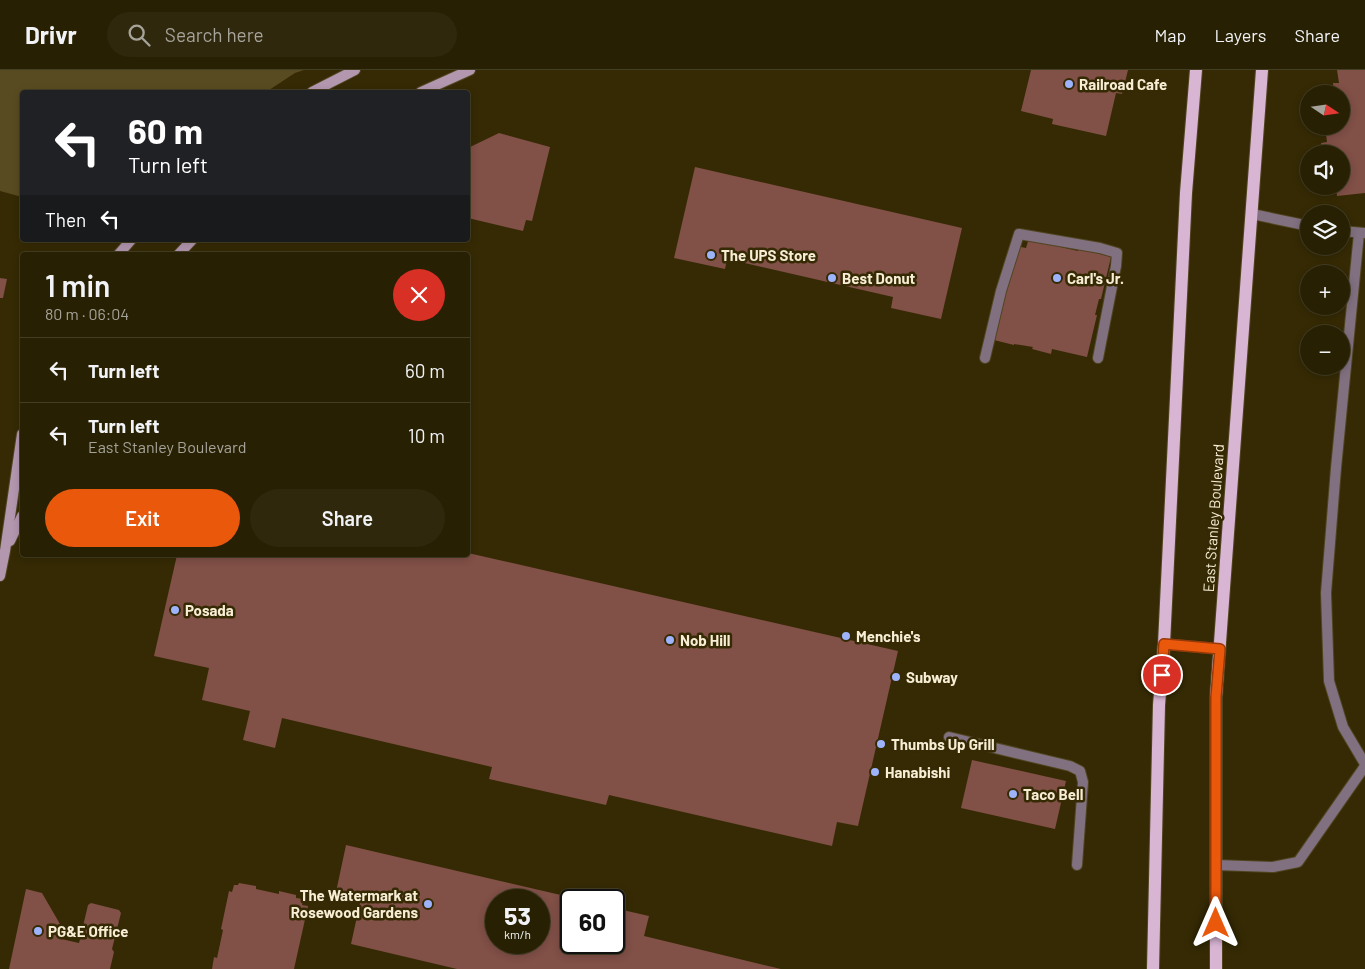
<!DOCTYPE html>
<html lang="en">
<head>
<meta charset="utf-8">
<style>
  body { margin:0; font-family:Barlow,sans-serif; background:#30280d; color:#f1f3f6; height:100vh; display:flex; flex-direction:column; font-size:19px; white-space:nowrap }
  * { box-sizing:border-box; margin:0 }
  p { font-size:16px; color:#a5a39a }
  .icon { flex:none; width:28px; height:28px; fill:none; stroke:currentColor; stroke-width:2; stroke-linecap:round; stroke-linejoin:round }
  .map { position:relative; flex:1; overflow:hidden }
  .side { position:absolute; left:20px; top:182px; width:450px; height:305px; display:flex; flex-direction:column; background:#282003; border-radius:5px; box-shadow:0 2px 8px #0003,0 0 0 1px #443e25 }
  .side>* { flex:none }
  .guide { position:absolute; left:20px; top:20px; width:450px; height:152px; border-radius:5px; box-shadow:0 2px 8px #0003,0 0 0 1px #443e25; background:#202124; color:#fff; overflow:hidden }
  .needle { width:32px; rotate:103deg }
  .controls { position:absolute; left:1300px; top:15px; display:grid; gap:10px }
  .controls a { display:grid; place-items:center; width:50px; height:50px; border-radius:50%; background:#282003; box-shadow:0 2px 8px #0003,0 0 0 1px #443e25; font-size:25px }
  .speed { position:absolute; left:485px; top:819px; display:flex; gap:10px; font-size:25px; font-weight:700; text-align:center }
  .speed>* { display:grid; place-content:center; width:65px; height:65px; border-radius:50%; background:#282003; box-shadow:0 2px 8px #0003,0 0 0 1px #443e25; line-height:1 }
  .speed small { font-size:12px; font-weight:400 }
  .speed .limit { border:2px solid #111; border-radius:8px; background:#fff; color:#111 }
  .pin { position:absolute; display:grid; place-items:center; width:42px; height:42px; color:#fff; margin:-21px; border:2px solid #fff; border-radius:50%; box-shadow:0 1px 5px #0007 }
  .me { position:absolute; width:55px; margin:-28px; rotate:0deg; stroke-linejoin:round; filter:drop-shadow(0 0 4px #0008) }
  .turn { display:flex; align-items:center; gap:18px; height:105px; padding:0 25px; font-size:22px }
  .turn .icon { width:65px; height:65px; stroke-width:2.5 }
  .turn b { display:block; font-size:35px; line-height:42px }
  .then { display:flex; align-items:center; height:48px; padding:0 25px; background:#0003; gap:10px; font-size:19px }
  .round { display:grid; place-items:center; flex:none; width:52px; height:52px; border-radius:26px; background:#30280d }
  .overview { display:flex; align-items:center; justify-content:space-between; height:85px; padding:0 25px }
  h1 { font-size:30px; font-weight:600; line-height:38px }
  .primary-button { display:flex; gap:10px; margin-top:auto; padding:10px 25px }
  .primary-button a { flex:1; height:58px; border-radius:30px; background:#ea580c; color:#fff; font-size:20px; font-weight:600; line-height:58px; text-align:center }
  .primary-button a+a { background:#30280d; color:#f1f3f6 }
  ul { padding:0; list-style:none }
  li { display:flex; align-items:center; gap:15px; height:65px; padding:0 25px; border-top:1px solid #443e25 }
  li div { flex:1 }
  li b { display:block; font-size:19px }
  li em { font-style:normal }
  header { display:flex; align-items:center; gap:30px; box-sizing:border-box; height:70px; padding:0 25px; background:#282003; border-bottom:1px solid #443e25 }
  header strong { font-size:24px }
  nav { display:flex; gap:28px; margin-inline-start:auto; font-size:18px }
  .search { width:350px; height:45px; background:#30280d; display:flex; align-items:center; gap:12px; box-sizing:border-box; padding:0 18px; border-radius:28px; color:#a5a39a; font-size:19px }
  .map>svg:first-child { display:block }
  .green { fill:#594b21 }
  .building { fill:#815047; fill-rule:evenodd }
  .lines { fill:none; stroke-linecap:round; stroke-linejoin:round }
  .lane-casing { stroke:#504521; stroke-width:12 }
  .secondary-casing { stroke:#504521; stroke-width:12 }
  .primary-casing { stroke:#504521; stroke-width:14 }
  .lane { stroke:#81707f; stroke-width:10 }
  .secondary { stroke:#b397af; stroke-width:10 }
  .primary { stroke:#d9b5d4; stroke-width:12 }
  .route-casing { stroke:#983908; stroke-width:12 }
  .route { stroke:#ea580c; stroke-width:9 }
  .poi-dot { fill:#9db4fd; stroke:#352a04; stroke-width:2 }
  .labels { text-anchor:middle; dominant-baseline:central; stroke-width:5; stroke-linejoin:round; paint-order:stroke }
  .poi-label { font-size:15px; font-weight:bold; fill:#f7eed5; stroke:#352a04; text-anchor:start }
  .street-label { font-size:15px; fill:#f7eed5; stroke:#352a04 }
</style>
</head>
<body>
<header>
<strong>Drivr</strong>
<div class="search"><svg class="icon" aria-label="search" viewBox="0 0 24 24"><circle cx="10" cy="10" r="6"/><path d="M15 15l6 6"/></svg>Search here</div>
<nav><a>Map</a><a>Layers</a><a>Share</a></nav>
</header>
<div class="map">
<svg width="1365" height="899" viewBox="0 0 1365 899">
  <rect width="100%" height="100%" fill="#352a04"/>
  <path class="green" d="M0,0H304L295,3L266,22H22V127L0,121Z"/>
  <g class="building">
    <path d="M1031,0H1128L1122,24L1116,23L1106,66L1052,54L1053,49L1021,41Z"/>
    <path d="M1337,0H1365V123L1337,126L1336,116H1341V84H1323L1321,73L1327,72L1325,56H1341V24H1334L1333,13H1339Z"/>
    <path d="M499,63L550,77L532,151L526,150L523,161L468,148V78Z"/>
    <path d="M695,97L962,158L941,249L891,238L893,227L727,189L725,199L674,188Z"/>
    <path d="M1029,168L1062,175L1061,177L1078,181V178L1111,187L1101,229H1099L1095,245H1097L1087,287L1052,279L1051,284L1032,279L1033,277L1014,274V275L994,270L1016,176L1026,178Z"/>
    <path d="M0,208L7,209L3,228H0Z"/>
    <path d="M468,483L898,581L858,756L837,752L832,776L609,725L606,735L489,709L492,697L282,648L275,678L243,670L250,641L202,630L209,598L154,586L177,485H468Z"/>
    <path d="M972,690L1066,711L1055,759L961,738Z"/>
    <path d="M346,775L578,829L571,830V872H614V838L649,846L644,866L781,899H457L351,874L361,828L336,822ZM496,830H539V872H496Z"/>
    <path d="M239,813L256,816V819L279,824V821L296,825V828L304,829L302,835L308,836L294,899H212L214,887L217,888L223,860L221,859L229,821L232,822L234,815H238Z"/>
    <path d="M26,819L42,823L60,854L57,868L79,873L88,835L91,833L119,840L121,843L112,879L114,882L110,899H9Z"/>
  </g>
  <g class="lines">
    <defs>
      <g id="lane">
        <path d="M1252,144L1309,156"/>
        <path d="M1341,161L1365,163"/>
        <path d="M1359,163L1336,398L1326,523L1329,611L1343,657L1365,694"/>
        <path d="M985,288L1001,221L1019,164L1100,178L1117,183L1116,196L1098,288"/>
        <path d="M1164,574L1220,579"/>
        <path d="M949,667L1070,696L1080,701L1083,712L1077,795"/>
        <path d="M1216,795L1273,797L1298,792L1365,696"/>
      </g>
      <g id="secondary">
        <path d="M312,22L355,0"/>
        <path d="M421,22L470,0"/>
        <path d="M118,185L131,170"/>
        <path d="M178,185L192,170"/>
        <path d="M10,471L22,446"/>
        <path d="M0,506L5,481L22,364"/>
      </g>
      <g id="primary">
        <path d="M1153,899L1159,635L1164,574L1186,123L1196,0"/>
        <path d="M1216,899V627L1262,0"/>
      </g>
    </defs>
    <use href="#lane" class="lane-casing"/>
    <use href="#secondary" class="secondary-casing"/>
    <use href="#primary" class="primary-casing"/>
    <use href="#lane" class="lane"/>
    <use href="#secondary" class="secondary"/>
    <use href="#primary" class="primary"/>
  </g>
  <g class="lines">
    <defs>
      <path id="route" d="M1162,605L1164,574L1220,579L1216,627V853"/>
    </defs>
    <use href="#route" class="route-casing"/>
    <use href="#route" class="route"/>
  </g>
  <g class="poi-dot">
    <circle cx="1069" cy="14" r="5"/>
    <circle cx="711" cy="185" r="5"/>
    <circle cx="832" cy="208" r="5"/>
    <circle cx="1057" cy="208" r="5"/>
    <circle cx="175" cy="540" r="5"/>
    <circle cx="846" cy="566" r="5"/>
    <circle cx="670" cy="570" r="5"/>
    <circle cx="896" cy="607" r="5"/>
    <circle cx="881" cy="674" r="5"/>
    <circle cx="875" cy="702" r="5"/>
    <circle cx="1013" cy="724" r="5"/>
    <circle cx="428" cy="834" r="5"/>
    <circle cx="38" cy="861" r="5"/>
  </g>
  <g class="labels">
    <g class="poi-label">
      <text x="1079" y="14">Railroad Cafe</text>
      <text x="721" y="185">The UPS Store</text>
      <text x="842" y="208">Best Donut</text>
      <text x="1067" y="208">Carl's Jr.</text>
      <text x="185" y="540">Posada</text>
      <text x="856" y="566">Menchie's</text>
      <text x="680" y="570">Nob Hill</text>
      <text x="906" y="607">Subway</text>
      <text x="891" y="674">Thumbs Up Grill</text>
      <text x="885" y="702">Hanabishi</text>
      <text x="1023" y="724">Taco Bell</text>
      <text x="418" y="825" text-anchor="end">The Watermark at<tspan x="418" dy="17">Rosewood Gardens</tspan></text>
      <text x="48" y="861">PG&amp;E Office</text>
    </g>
    <g class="street-label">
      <text transform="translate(1213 448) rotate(-86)">East Stanley Boulevard</text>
    </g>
  </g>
</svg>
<div class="controls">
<a><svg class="needle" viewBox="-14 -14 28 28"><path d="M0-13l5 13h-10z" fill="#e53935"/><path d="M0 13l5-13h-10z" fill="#a5a39a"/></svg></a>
<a><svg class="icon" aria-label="sound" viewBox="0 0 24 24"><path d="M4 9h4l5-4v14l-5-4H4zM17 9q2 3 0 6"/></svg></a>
<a><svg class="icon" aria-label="layers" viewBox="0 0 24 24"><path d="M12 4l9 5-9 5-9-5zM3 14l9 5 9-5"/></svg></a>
<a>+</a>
<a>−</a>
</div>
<div class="speed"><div>53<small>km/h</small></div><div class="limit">60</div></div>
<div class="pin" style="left:1162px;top:605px;background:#d93025"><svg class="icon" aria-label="arrive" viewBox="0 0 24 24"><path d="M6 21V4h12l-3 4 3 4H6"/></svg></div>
<svg class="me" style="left:1216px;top:853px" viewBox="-20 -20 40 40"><path d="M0-17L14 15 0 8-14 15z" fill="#ea580c" stroke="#fff" stroke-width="4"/></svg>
<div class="guide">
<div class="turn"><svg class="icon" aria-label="left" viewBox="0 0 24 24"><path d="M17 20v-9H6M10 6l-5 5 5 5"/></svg><div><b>60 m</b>Turn left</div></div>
<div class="then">Then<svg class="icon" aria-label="left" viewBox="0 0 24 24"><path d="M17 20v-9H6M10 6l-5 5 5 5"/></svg></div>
</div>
<section class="side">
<div class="overview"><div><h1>1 min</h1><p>80 m · 06:04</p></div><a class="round" style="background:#d93025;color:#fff"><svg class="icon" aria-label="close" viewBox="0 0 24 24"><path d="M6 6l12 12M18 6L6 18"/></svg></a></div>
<ul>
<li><svg class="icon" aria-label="left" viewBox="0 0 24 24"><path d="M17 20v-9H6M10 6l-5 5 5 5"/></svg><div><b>Turn left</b></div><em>60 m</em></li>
<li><svg class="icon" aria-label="left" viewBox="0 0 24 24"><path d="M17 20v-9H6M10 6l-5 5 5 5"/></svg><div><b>Turn left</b><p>East Stanley Boulevard</p></div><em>10 m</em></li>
</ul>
<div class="primary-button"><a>Exit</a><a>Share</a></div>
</section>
</div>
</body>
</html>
